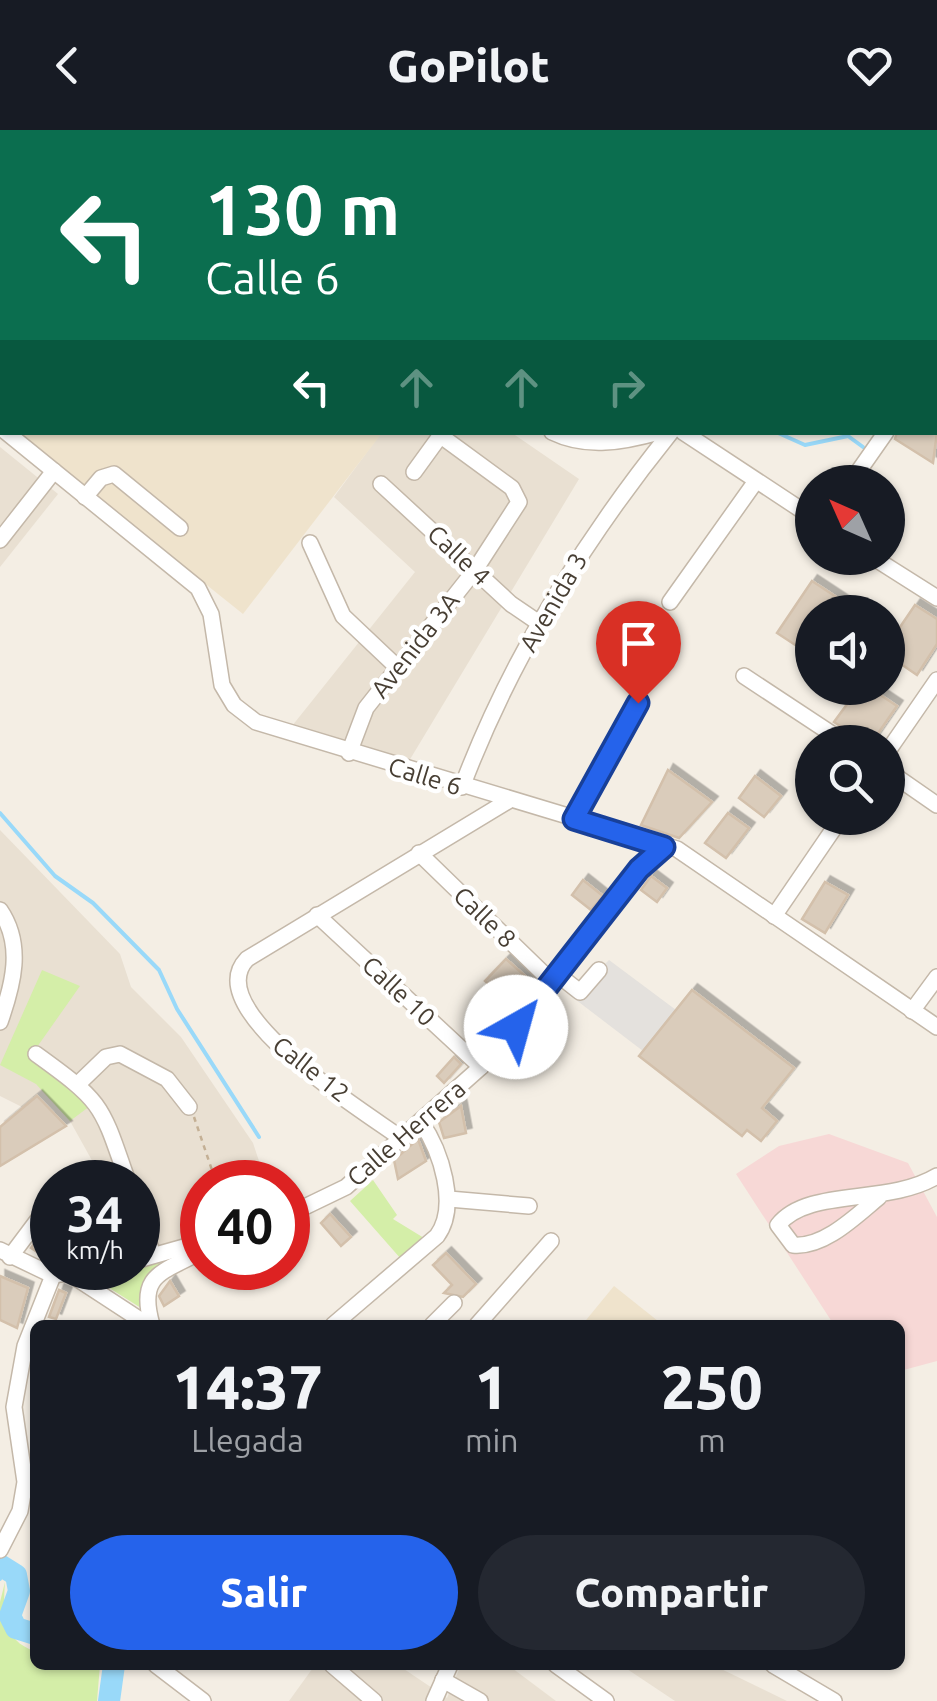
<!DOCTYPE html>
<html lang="es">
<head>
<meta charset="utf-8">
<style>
  body { margin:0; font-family:Ubuntu,sans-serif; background:#242831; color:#f1f3f6; height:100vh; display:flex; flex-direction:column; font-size:38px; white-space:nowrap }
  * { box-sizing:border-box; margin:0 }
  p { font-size:32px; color:#9ea1a6 }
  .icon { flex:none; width:55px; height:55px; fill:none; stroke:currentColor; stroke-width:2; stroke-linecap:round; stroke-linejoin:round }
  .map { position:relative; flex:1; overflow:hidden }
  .details { position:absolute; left:30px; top:1190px; width:875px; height:350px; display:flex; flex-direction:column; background:#171b24; border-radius:15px; box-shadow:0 2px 8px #0004 }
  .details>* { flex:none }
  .top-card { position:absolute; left:0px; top:0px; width:938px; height:305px; box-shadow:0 2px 8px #0004; background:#0b6e4f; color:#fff; overflow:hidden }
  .needle { width:65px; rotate:315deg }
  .buttons { position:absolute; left:795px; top:335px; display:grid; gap:20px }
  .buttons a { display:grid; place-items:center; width:110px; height:110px; border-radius:50%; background:#171b24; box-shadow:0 2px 8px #0004; font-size:50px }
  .speed { position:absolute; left:30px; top:1030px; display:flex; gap:20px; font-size:50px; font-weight:700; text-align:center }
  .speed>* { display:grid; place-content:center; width:130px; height:130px; border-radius:50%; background:#171b24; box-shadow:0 2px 8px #0004; line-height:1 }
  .speed small { font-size:25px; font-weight:400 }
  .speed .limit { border:15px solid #d22; background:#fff; color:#111 }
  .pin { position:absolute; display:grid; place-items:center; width:85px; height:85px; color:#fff; margin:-102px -42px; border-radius:50% 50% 50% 0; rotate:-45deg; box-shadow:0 0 10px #0007 }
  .pin .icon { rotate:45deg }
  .me { position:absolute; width:110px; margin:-55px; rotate:38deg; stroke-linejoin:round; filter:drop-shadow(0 0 8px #0008) }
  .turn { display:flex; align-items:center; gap:35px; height:210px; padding:0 40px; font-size:45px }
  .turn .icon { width:130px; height:130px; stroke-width:2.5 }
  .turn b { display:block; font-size:70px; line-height:85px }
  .lanes { display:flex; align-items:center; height:95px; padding:0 40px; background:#0003; justify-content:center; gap:50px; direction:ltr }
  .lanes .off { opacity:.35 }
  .eta { display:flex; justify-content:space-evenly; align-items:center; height:170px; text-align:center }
  .eta b { font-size:60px; font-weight:800; line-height:70px }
  .cta { display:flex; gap:20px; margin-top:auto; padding:20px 40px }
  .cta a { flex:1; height:115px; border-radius:60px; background:#2563eb; color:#fff; font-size:40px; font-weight:800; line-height:115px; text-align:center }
  .cta a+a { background:#242831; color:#f1f3f6 }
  header { display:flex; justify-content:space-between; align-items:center; height:130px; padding:0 40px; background:#171b24; font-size:45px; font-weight:800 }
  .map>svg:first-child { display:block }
  .residential { fill:#e9e0d2 }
  .education { fill:#efe3cc }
  .medical { fill:#f7d8d6 }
  .green { fill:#d4eea8 }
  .parking { fill:#e4e1dd }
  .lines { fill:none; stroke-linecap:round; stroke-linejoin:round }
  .stream { stroke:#99d9f9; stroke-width:4 }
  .river { stroke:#99d9f9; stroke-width:22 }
  .building { fill:#daccbb; stroke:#d3c0ab; stroke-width:2.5; filter:url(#shadow) }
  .minor-casing { stroke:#c4b8a9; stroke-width:18 }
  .major-casing { stroke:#f2b755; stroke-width:20 }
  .path { stroke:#c4b095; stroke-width:2.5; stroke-dasharray:5 5; stroke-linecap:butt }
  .minor { stroke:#fff; stroke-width:15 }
  .major { stroke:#ffd893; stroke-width:18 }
  .route-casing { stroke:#184099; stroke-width:25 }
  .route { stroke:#2563eb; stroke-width:18 }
  .labels { text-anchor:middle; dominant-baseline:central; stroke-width:9; stroke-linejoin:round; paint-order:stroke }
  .street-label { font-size:25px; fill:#473e33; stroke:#fff }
</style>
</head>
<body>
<header><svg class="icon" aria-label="back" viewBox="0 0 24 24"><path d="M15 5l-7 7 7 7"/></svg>GoPilot<svg class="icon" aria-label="heart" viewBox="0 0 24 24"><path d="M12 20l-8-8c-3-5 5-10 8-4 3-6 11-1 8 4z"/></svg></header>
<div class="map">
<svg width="937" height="1571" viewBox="0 0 937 1571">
  <defs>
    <filter id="shadow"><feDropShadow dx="5.5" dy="-5.5" stdDeviation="0" flood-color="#0004"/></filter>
  </defs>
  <rect width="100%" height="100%" fill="#f4eee4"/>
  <g class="residential">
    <path d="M0,0H130L132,2H2V110Z"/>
    <path d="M381,303H512L579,349L409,631L292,596L415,442L334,367Z"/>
    <path d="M0,317L58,364L0,437Z"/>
    <path d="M0,700L120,824L131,857L181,907L253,1013L266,1052H202V1104L143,1122L138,1113V1052H104L70,991L41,960L24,978L0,966Z"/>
    <path d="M315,1535H398L447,1568L461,1535H508L556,1571H289Z"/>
    <path d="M621,1535H713L787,1571H675Z"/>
  </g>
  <g class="education">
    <path d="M17,303H382L243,484Z"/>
    <path d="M614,1156L663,1195H582Z"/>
  </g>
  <path class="medical" d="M829,1004L908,1033L937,1087V1231L900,1241V1195H834L736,1044L779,1016Z"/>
  <g class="green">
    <path d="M208,0H374L211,2Z"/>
    <path d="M42,840L80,856L30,927L94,973L70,991L36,954L0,935Z"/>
    <path d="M373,1050L397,1085L393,1089L424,1108L401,1129L350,1071Z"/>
    <path d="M202,1116L150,1146L141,1178L106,1156L88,1151Z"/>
    <path d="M5,1452C3,1481 2,1511 35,1521V1535H100L97,1571H0V1472Z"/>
  </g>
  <path class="parking" d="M609,830L676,880L643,921L567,863L596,831L603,836Z"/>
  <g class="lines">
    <g class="stream">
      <path d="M151,0L152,2"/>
      <path d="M776,302L805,315L848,306L863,317"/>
      <path d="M0,683L55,746L93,773L159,840L177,879L259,1007"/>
      <path d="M0,1449L4,1436"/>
    </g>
    <g class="river">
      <path d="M0,1435L16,1445L19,1461L10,1486L16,1498L35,1504"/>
      <path d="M109,1571L114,1535"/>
    </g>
  </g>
  <g class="building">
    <path d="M897,302H937L933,333L895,309Z"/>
    <path d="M812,451L859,482H812V526L777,503Z"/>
    <path d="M915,475L937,489V514L917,545L888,525V502L894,506Z"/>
    <path d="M859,558H870L897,576L872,612H855L851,603L834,592Z"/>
    <path d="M668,640L712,672L679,708L641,695Z"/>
    <path d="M755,646L781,666L764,687L739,668Z"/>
    <path d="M728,683L749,698L726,728L705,713Z"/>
    <path d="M651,746L667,758L657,772L641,760Z"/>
    <path d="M583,750L603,766L591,780L572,765Z"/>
    <path d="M825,752L848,765L825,803L802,789Z"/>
    <path d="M506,829L533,853L478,919L466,908L502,866L485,851Z"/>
    <path d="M692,860L794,938L762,978L777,991L761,1011L747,1000L742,1006L639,926Z"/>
    <path d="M454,927L461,934L444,953L437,946Z"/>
    <path d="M37,966L66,996L0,1036V997Z"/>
    <path d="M461,976L466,1003L444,1008L439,992Z"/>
    <path d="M418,1009L426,1031L398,1049L394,1030Z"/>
    <path d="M330,1084L351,1107L341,1116L321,1093Z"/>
    <path d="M52,1089V1116L45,1127L31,1118Z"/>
    <path d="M446,1123L476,1154L463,1167L444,1163L452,1155L433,1135Z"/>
    <path d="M0,1146L28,1158L17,1198L0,1190Z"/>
    <path d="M170,1151L179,1166L164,1176L159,1166Z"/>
    <path d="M59,1160L66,1163L56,1189L49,1187Z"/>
  </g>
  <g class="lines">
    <defs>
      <g id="minor">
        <path d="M55,0L57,2"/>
        <path d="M547,0L551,2"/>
        <path d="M817,0L820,2"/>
        <path d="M7,2L10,0"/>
        <path d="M383,2L386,0"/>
        <path d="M935,48L937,49"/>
        <path d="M0,96L2,99"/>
        <path d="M935,233L937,230"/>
        <path d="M0,272L2,269"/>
        <path d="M6,302L198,458L211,484L222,555L234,575L256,592L677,719L937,897"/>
        <path d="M552,302C587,319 623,312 659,302"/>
        <path d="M683,302L812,387"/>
        <path d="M414,342L443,302"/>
        <path d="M851,352L886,302"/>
        <path d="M381,354L511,474L539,493"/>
        <path d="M85,367L101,348L114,344L180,398"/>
        <path d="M0,410L54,341"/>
        <path d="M310,413L343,486L398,538"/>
        <path d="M874,428L937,468"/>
        <path d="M670,472L756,351"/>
        <path d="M744,546L844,612"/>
        <path d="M888,621L937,550"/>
        <path d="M349,623L366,578L475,440L519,372L512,358L441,306"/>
        <path d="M888,641L937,675"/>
        <path d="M462,657C511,527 584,410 671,302"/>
        <path d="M574,689L638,573"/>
        <path d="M419,723L551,851"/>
        <path d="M0,780C24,815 13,855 0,892"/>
        <path d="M317,785L481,937"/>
        <path d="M774,786L841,688"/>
        <path d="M557,844L580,862L599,840"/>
        <path d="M912,881L937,847"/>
        <path d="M36,924C104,973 101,974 128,1052"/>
        <path d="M78,954L106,927L120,924L167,949L189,977"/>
        <path d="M402,1009C367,983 198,880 247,829L508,671"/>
        <path d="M879,1067C856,1086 824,1118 793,1115L778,1095C808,1057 887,1076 937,1046"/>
        <path d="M449,1069L529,1076"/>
        <path d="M138,1080L153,1125"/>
        <path d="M288,1085L346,1057L481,937L639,739L664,717"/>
        <path d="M0,1120L52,1145L107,1138"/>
        <path d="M10,1127L52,1071"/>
        <path d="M138,1130L202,1112"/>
        <path d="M70,1144L148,1195"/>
        <path d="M152,1195C137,1143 163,1143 202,1121"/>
        <path d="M333,1195L437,1106C459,1076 441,1021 421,992"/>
        <path d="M432,1195L454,1173"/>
        <path d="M477,1195L551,1111"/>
        <path d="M0,1420L20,1381L25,1352L14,1277L25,1216L56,1138"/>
        <path d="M156,1535L203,1571"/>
        <path d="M332,1535L374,1571"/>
        <path d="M556,1535L606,1571"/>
        <path d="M773,1535L834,1571"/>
        <path d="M443,1550L480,1571"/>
        <path d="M434,1571L450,1535"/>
      </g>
      <g id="major">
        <path d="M616,0L617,2"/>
        <path d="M935,253L937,254"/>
      </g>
    </defs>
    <use href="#minor" class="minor-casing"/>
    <use href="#major" class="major-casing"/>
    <path class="path" d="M194,987L216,1052"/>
    <use href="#minor" class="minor"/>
    <use href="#major" class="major"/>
  </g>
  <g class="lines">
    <defs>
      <path id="route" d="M516,897L639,739L664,717L574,689L638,573"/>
    </defs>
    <use href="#route" class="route-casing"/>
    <use href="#route" class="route"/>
  </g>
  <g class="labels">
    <g class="street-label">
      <text transform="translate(459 425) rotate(43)">Calle 4</text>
      <text transform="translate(553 472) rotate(-60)">Avenida 3</text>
      <text transform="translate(415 515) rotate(-52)">Avenida 3A</text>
      <text transform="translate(425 646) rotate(17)">Calle 6</text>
      <text transform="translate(485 787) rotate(44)">Calle 8</text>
      <text transform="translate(399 861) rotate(43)">Calle 10</text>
      <text transform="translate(311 939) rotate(38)">Calle 12</text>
      <text transform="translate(406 1003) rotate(-41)">Calle Herrera</text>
    </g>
  </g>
</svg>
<div class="buttons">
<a><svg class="needle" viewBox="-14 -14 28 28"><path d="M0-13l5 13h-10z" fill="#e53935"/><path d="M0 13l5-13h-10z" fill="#9ea1a6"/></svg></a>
<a><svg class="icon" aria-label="sound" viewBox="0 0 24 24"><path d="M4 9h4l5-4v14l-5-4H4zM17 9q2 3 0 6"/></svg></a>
<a><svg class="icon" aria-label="search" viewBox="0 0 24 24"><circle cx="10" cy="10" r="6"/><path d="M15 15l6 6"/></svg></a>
</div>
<div class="speed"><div>34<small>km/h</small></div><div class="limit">40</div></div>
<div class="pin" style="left:638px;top:573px;background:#d93025"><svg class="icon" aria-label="arrive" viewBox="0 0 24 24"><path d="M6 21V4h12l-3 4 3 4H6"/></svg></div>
<svg class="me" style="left:516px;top:897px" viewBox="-20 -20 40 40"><circle r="19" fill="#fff"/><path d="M0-13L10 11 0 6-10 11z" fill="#2563eb"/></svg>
<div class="top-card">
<div class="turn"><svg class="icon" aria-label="left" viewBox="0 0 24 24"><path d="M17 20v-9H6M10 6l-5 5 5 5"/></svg><div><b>130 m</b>Calle 6</div></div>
<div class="lanes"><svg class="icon" aria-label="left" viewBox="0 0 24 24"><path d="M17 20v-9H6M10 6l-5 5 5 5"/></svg><svg class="icon off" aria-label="ahead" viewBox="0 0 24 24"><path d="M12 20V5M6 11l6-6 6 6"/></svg><svg class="icon off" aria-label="ahead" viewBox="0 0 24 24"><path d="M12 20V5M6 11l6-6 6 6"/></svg><svg class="icon off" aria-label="right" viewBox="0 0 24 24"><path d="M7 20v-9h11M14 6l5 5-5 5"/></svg></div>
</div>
<section class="details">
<div class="eta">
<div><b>14:37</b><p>Llegada</p></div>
<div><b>1</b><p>min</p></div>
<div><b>250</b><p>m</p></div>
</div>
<div class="cta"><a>Salir</a><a>Compartir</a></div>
</section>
</div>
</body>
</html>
